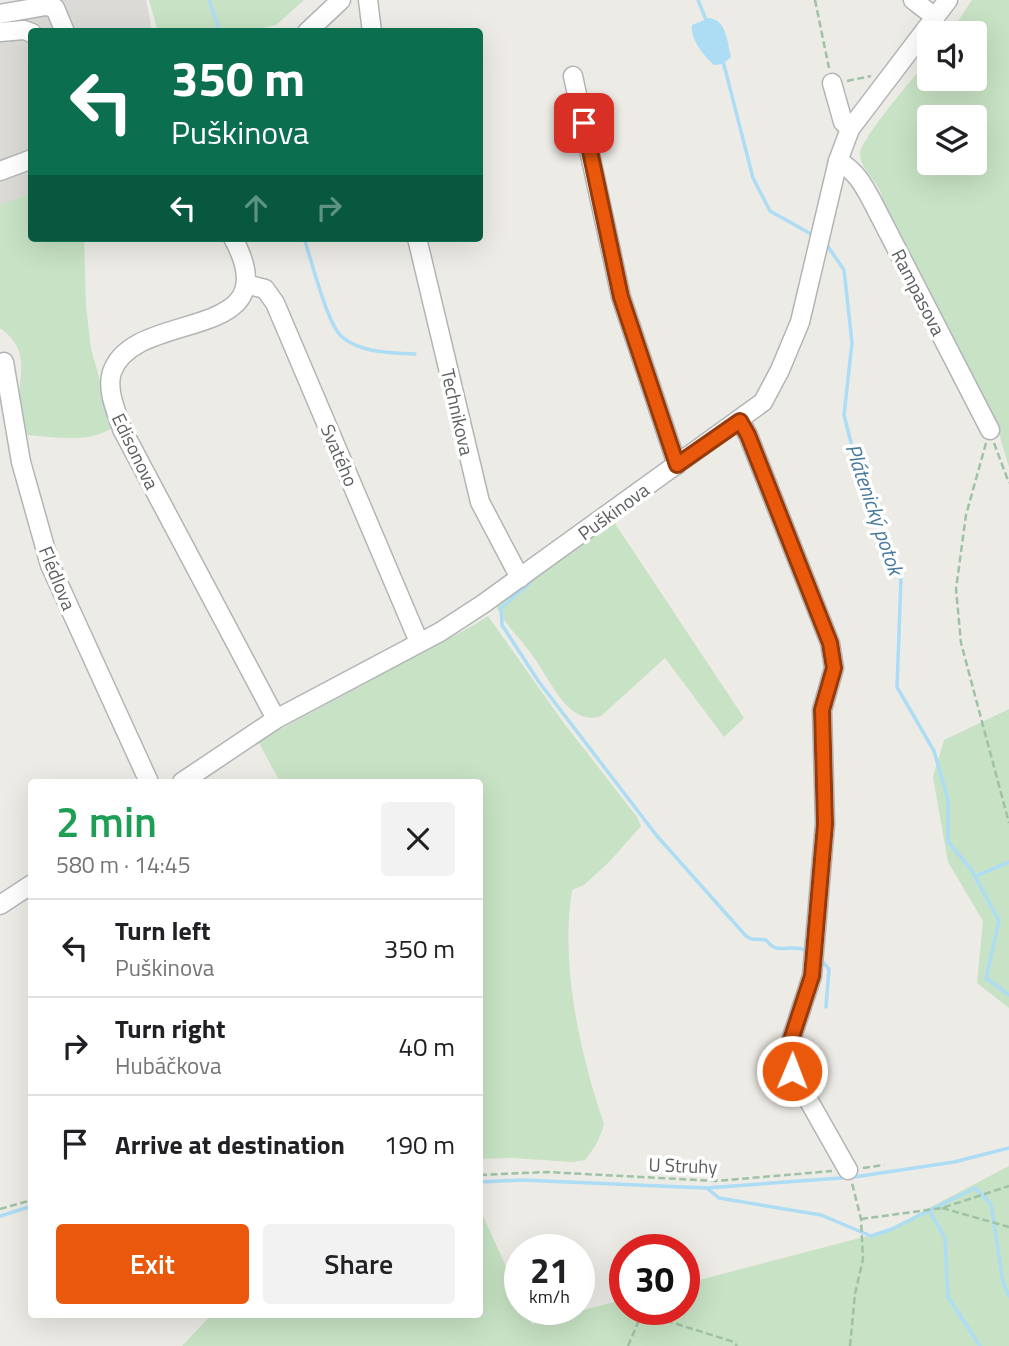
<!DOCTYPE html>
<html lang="en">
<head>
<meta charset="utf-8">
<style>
  body { margin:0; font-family:"Titillium Web",sans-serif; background:#f2f2f2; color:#202124; height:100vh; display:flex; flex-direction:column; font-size:26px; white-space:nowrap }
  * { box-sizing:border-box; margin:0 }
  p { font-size:23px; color:#757577 }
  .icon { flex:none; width:38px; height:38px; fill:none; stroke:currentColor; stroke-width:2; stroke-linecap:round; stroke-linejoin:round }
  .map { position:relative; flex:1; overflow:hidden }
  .panel { position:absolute; left:28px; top:779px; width:455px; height:539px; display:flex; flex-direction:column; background:#fff; border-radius:7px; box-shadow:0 7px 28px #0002 }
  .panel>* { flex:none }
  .banner { position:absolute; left:28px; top:28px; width:455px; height:214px; border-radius:7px; box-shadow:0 7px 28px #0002; background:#0b6e4f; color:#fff; overflow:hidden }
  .tools { position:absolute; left:917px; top:21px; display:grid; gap:14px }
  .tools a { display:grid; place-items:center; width:70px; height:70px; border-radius:7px; background:#fff; box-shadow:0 7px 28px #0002; font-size:35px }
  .speed { position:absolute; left:504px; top:1234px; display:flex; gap:14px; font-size:35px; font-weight:700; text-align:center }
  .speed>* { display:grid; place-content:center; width:91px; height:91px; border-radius:50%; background:#fff; box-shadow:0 7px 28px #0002; line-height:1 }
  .speed small { font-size:18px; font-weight:400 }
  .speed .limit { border:10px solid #d22; background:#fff; color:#111 }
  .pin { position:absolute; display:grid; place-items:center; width:60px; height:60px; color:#fff; margin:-30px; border-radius:14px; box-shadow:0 4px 10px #0006 }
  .me { position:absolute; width:77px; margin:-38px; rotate:1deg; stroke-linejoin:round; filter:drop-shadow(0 0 5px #0008) }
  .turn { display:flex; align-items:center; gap:24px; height:147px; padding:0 28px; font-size:32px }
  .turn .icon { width:91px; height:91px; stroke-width:2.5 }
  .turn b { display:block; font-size:49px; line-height:60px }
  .lanes { display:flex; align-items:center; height:66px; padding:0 28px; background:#0003; justify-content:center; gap:35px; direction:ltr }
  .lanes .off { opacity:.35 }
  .round { display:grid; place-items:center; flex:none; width:74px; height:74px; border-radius:7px; background:#f2f2f2 }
  .overview { display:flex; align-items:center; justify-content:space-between; height:119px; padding:0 28px }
  h1 { font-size:42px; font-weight:600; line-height:52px; color:#1e9e55 }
  .action { display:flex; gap:14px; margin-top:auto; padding:14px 28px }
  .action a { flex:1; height:80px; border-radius:7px; background:#ea580c; color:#fff; font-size:28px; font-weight:600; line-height:80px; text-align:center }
  .action a+a { background:#f2f2f2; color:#202124 }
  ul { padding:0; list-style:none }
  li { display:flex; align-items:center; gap:21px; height:98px; padding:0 28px; border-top:2px solid #e0e0e0 }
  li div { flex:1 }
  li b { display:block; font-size:26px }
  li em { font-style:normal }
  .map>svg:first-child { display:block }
  .industrial { fill:#dcdad7 }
  .green { fill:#c7e2c4; fill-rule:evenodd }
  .water { fill:#addcf5 }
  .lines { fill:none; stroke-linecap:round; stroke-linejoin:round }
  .stream { stroke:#addcf5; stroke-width:3.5 }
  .minor-casing { stroke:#b2b5b8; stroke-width:21 }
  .path { stroke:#9ec2a5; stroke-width:2.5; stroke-dasharray:7 3.5; stroke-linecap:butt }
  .minor { stroke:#fff; stroke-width:18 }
  .route-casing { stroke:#983908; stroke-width:18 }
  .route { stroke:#ea580c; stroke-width:12 }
  .labels { text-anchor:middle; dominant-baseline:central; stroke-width:7; stroke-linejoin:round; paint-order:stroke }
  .street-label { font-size:19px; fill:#5d6063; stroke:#fff }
  .water-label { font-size:21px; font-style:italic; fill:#48799d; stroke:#fff }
</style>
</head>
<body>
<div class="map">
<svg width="1009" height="1346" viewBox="0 0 1009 1346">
  <rect width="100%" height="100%" fill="#edebe5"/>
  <path class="industrial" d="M19,0H146L152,31L32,32L31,197L0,208V4Z"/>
  <g class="green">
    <path d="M149,0H304L276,25L252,31L158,32Z"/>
    <path d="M972,0H1009V467L994,417L883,203C883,184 862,173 860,155C859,140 917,74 929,59V79H975V33H950ZM929,117H975V163H929Z"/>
    <path d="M31,193L32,238H84L86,306L91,349L113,427C89,444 56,437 28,435C22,429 22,423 20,414C14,379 36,354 0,328V205Z"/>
    <path d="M612,519L744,718L724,737L665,658L601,716C569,728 549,678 535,659C523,641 506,627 496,606Z"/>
    <path d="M488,616L563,722L637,817L641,826L610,861L584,885L572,890C560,964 580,1054 604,1124C600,1139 594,1149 585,1160L573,1162L513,1158L480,1159V782H280L259,743L262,739L474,625Z"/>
    <path d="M1009,709V1008L977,983L983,921L948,862L933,777L944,740Z"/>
    <path d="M1009,1166V1346H182L212,1314H480V1209L520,1298V1309H525L532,1324L625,1299V1309H684V1284L883,1232Z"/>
  </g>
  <path class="water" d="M709,18C727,20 727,42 731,57L723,64L714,65C704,56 690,39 692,25Z"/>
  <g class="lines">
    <g class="stream">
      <path d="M209,0L220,32"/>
      <path d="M698,0L707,22"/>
      <path d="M723,61L753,178L770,211L811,234"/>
      <path d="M304,238C311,259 327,323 341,336C359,353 392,353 415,354"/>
      <path d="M825,242L844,270L852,343L844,415L857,466L901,578L897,687L934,751L948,799V842L971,869L999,921L986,978L1009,995"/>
      <path d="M530,583L501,608L502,625L539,682L657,836L746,936L751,939L766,940C779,957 788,942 808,951"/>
      <path d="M976,876L1009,862"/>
      <path d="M821,960L829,969L826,1007"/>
      <path d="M480,1182L522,1180L706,1188L854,1177L954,1162L1009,1148"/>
      <path d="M708,1189L719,1198L821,1215L871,1236L892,1229L975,1188L991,1204L1003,1282L1009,1296"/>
      <path d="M929,1210L945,1238L948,1297L980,1346"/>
      <path d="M0,1216L32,1206"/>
    </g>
    <defs>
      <g id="minor">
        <path d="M368,0L372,32"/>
        <path d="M913,0L935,17"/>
        <path d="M0,14L46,6L55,8L65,32"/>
        <path d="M0,32L24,30L32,33"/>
        <path d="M307,32L341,0"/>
        <path d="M573,76L621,297L677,465"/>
        <path d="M832,83L843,122L850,129"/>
        <path d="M838,161C855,170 863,184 872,201L990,430"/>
        <path d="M0,171L32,159"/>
        <path d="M233,238C292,346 134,307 112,372C106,390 117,413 122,429L276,719"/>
        <path d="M417,238L480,502L520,578"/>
        <path d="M246,284L265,289L275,303L419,642"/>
        <path d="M4,362L21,462L50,565L149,782"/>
        <path d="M740,421L748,435L830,643L834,668L822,710L825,824L812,976L789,1046L792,1071L848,1170"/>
        <path d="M182,782L276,719L440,632L483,604L763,402L780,370L800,322L838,161L850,129L948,0"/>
        <path d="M0,905L32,884"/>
      </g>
    </defs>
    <use href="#minor" class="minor-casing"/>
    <g class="path">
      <path d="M815,0L829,68"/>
      <path d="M847,81L871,76"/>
      <path d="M986,443L966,515L956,589L961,643L1009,823"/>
      <path d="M994,443L1009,483"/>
      <path d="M863,1168L884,1165"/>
      <path d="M480,1175L547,1172L716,1181L832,1171"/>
      <path d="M942,1208L1009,1227"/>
      <path d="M0,1209L32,1200"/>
      <path d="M861,1219L942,1208L1009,1186"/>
      <path d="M619,1293L625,1298"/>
      <path d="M637,1309L642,1313L734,1342L737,1346"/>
      <path d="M628,1346L642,1313"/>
      <path d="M850,1346L855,1294L863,1259L861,1219L852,1183"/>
    </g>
    <use href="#minor" class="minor"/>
  </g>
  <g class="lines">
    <defs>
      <path id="route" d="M584,123L621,297L677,465L740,421L748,435L830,643L834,668L822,710L825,824L812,976L789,1046L792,1071"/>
    </defs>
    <use href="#route" class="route-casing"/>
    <use href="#route" class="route"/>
  </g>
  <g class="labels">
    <g class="street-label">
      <text transform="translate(919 292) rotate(63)">Rampasova</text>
      <text transform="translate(458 412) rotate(77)">Technikova</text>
      <text transform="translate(136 451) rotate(64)">Edisonova</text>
      <text transform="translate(340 455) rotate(67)">Svatého</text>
      <text transform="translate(613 511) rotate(-36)">Puškinova</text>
      <text transform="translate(58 578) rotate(68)">Flédlova</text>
      <text transform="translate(683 1165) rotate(2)">U Struhy</text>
    </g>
    <g class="water-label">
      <text transform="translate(875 509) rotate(71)">Plátenický potok</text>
    </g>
  </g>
</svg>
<div class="tools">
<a><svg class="icon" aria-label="sound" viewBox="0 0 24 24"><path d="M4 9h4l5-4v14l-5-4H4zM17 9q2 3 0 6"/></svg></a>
<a><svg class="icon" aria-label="layers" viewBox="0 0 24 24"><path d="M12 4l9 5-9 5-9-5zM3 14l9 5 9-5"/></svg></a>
</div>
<div class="speed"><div>21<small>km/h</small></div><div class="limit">30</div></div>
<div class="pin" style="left:584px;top:123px;background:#d93025"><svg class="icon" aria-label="arrive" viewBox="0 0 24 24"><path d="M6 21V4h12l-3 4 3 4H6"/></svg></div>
<svg class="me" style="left:792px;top:1071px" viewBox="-20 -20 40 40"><circle r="17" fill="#ea580c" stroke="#fff" stroke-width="3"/><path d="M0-11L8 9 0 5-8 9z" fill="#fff"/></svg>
<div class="banner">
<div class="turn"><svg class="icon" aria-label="left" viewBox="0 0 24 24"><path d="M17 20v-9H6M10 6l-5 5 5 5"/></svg><div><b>350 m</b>Puškinova</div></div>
<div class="lanes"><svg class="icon" aria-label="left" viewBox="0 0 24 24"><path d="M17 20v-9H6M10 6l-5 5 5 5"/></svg><svg class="icon off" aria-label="ahead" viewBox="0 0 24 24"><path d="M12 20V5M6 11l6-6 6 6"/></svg><svg class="icon off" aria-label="right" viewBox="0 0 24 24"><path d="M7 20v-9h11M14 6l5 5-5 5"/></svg></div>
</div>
<section class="panel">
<div class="overview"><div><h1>2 min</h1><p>580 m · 14:45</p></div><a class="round"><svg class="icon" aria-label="close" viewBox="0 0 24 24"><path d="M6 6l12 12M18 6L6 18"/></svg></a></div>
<ul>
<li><svg class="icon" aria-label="left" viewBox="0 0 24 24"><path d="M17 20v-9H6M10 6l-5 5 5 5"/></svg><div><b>Turn left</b><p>Puškinova</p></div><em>350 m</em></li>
<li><svg class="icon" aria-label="right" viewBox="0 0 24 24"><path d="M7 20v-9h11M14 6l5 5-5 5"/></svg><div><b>Turn right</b><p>Hubáčkova</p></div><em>40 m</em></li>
<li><svg class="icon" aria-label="arrive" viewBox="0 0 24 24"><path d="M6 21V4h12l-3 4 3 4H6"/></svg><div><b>Arrive at destination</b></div><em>190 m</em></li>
</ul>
<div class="action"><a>Exit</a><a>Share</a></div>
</section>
</div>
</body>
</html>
